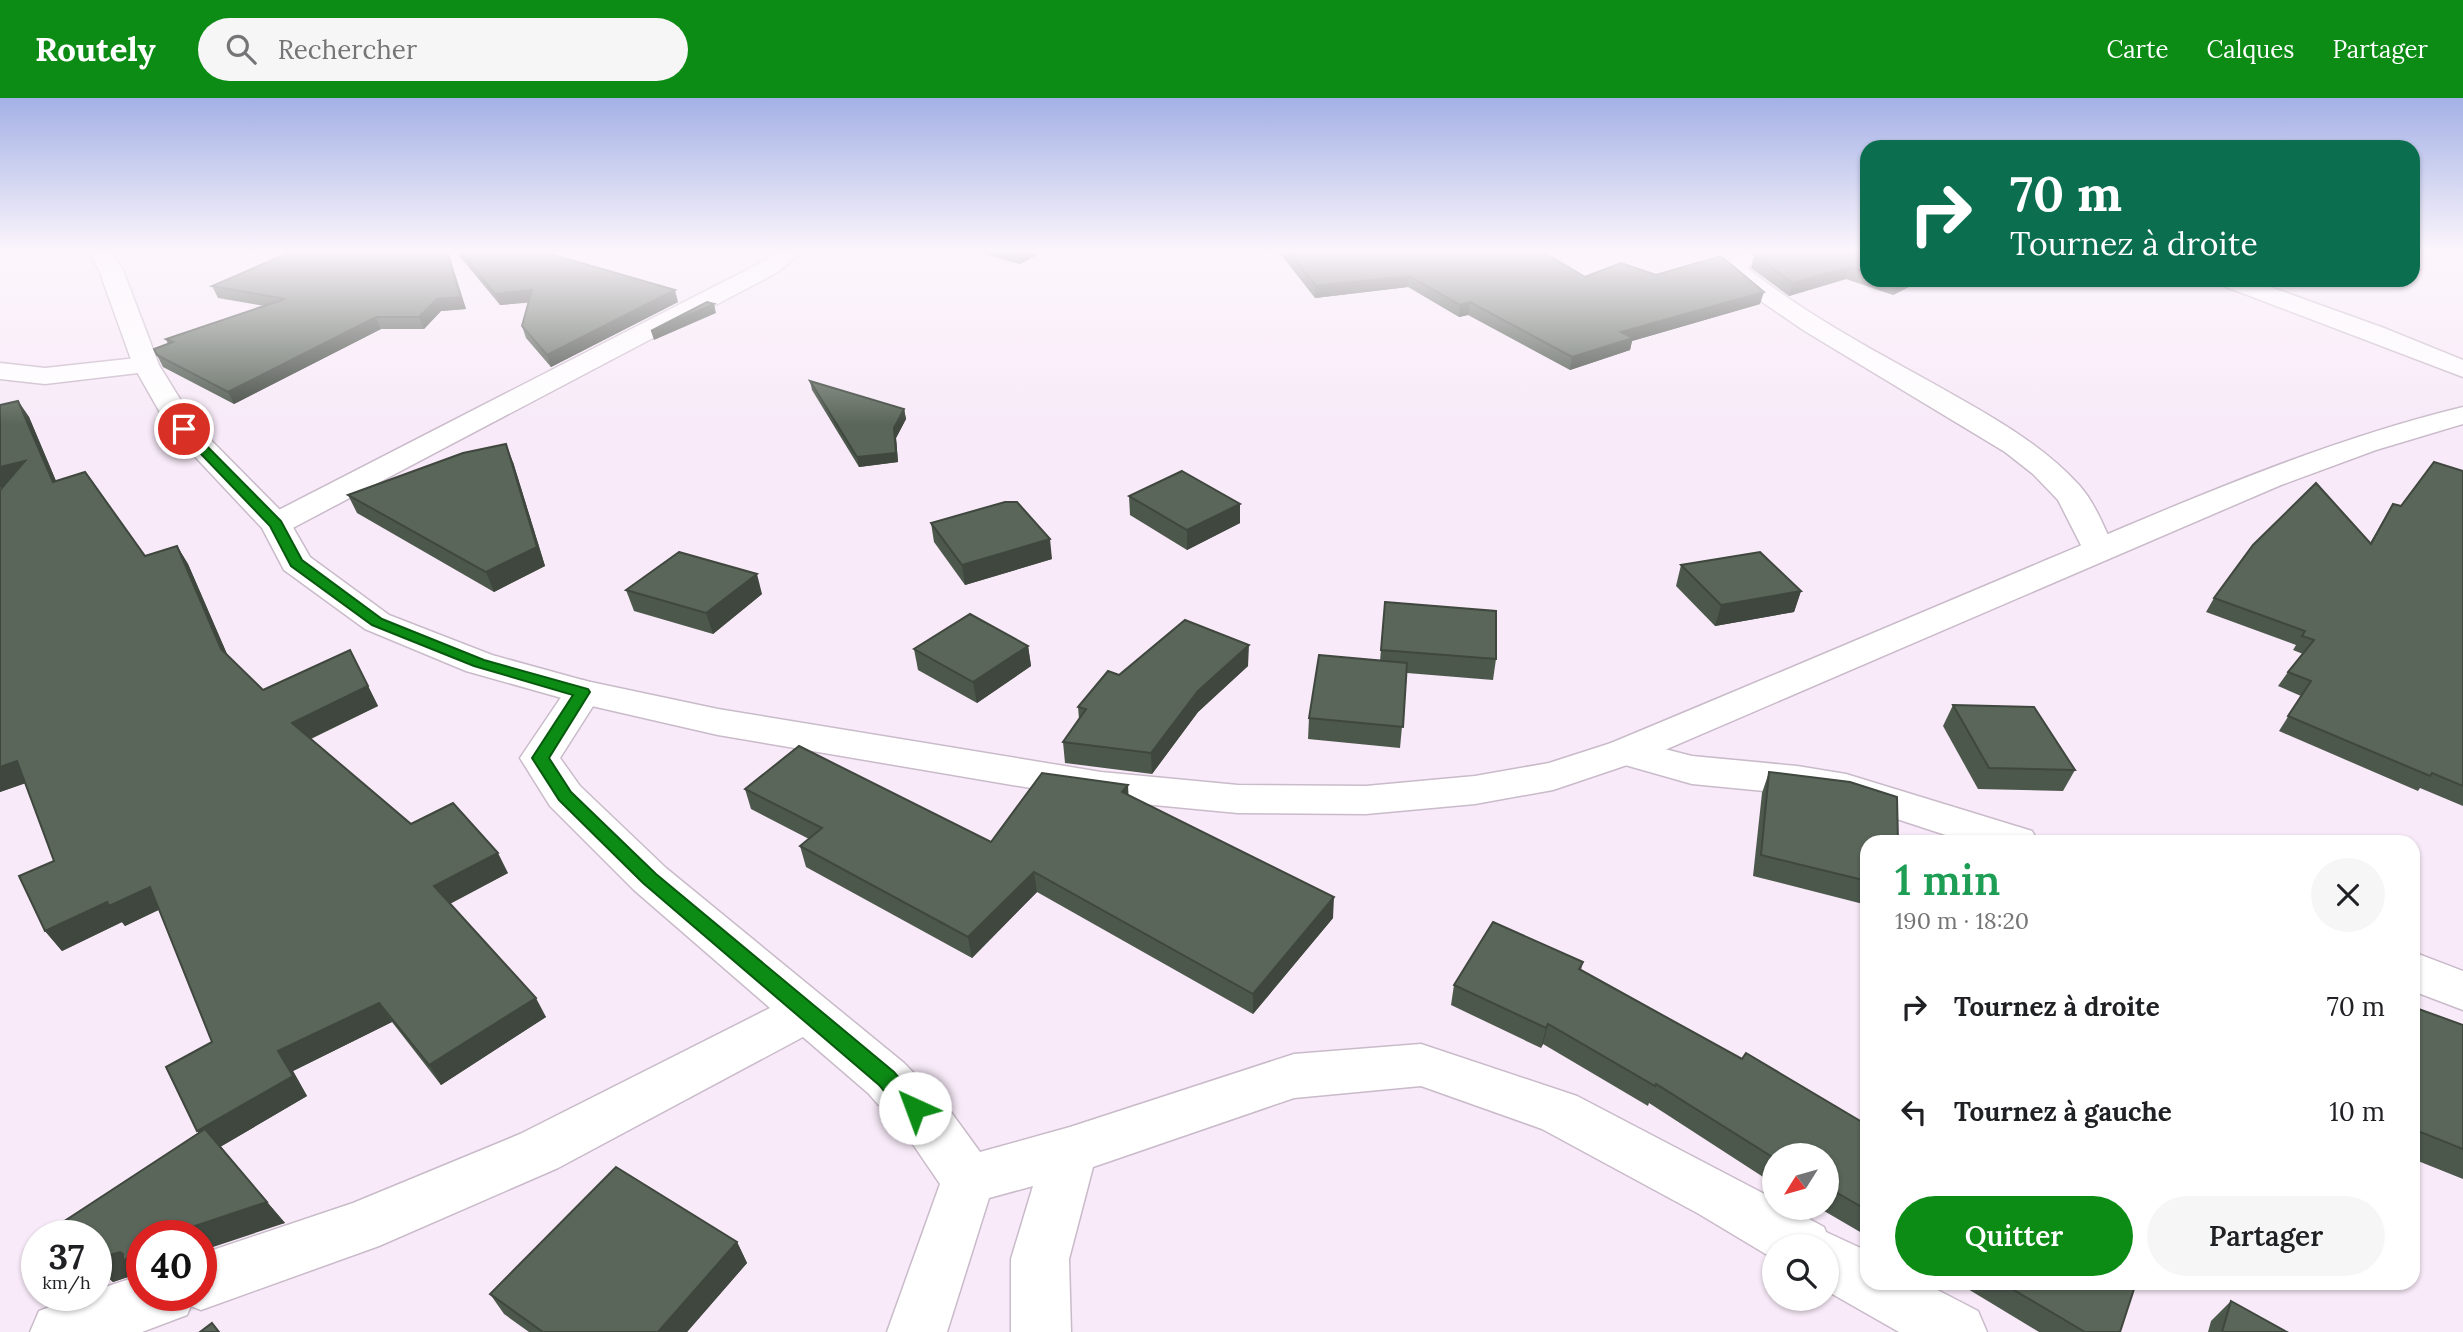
<!DOCTYPE html>
<html lang="fr">
<head>
<meta charset="utf-8">
<style>
  body { margin:0; font-family:Lora,serif; background:#f6f6f6; color:#202124; height:100vh; display:flex; flex-direction:column; font-size:26px; white-space:nowrap }
  * { box-sizing:border-box; margin:0 }
  p { font-size:23px; color:#757577 }
  .icon { flex:none; width:38px; height:38px; fill:none; stroke:currentColor; stroke-width:2; stroke-linecap:round; stroke-linejoin:round }
  .map { position:relative; flex:1; overflow:hidden }
  .side { position:absolute; left:1860px; top:737px; width:560px; height:455px; display:flex; flex-direction:column; background:#fff; border-radius:21px; box-shadow:0 2px 5px #0004 }
  .side>* { flex:none }
  .hud { position:absolute; left:1860px; top:42px; width:560px; height:147px; border-radius:21px; box-shadow:0 2px 5px #0004; background:#0b6e4f; color:#fff; overflow:hidden }
  .needle { width:46px; rotate:233deg }
  .buttons { position:absolute; left:1762px; top:1045px; display:grid; gap:14px }
  .buttons a { display:grid; place-items:center; width:77px; height:77px; border-radius:50%; background:#fff; box-shadow:0 2px 5px #0004; font-size:35px }
  .speed { position:absolute; left:21px; top:1122px; display:flex; gap:14px; font-size:35px; font-weight:700; text-align:center }
  .speed>* { display:grid; place-content:center; width:91px; height:91px; border-radius:50%; background:#fff; box-shadow:0 2px 5px #0004; line-height:1 }
  .speed small { font-size:18px; font-weight:400 }
  .speed .limit { border:10px solid #d22; background:#fff; color:#111 }
  .pin { position:absolute; display:grid; place-items:center; width:60px; height:60px; color:#fff; margin:-30px; border:4px solid #fff; border-radius:50%; box-shadow:0 2px 7px #0007 }
  .me { position:absolute; width:77px; margin:-38px; rotate:317deg; stroke-linejoin:round; filter:drop-shadow(0 0 5px #0008) }
  .turn { display:flex; align-items:center; gap:24px; height:147px; padding:0 35px; font-size:32px }
  .turn .icon { width:91px; height:91px; stroke-width:2.5 }
  .turn b { display:block; font-size:49px; line-height:60px }
  .round { display:grid; place-items:center; flex:none; width:74px; height:74px; border-radius:37px; background:#f6f6f6 }
  .headline { display:flex; align-items:center; justify-content:space-between; height:119px; padding:0 35px }
  h1 { font-size:42px; font-weight:600; line-height:52px; color:#1e9e55 }
  .primary-button { display:flex; gap:14px; margin-top:auto; padding:14px 35px }
  .primary-button a { flex:1; height:80px; border-radius:42px; background:#0c8b15; color:#fff; font-size:28px; font-weight:600; line-height:80px; text-align:center }
  .primary-button a+a { background:#f6f6f6; color:#202124 }
  ul { padding:0; list-style:none }
  li { display:flex; align-items:center; gap:21px; height:105px; padding:0 35px }
  li div { flex:1 }
  li b { display:block; font-size:26px }
  li em { font-style:normal }
  header { display:flex; align-items:center; gap:42px; box-sizing:border-box; height:98px; padding:0 35px; background:#0c8b15; color:#fff }
  header strong { font-size:33px }
  nav { display:flex; gap:38px; margin-inline-start:auto; font-size:24px }
  .search { width:490px; height:63px; background:#f6f6f6; display:flex; align-items:center; gap:18px; box-sizing:border-box; padding:0 24px; border-radius:38px; color:#757577; font-size:26px }
  .map>svg:first-child { display:block }
  .lines { fill:none; stroke-linecap:round; stroke-linejoin:round }
  .minor-casing { stroke:#c9bbc9; stroke-width:3 }
  .major-casing { stroke:#c9bbc9; stroke-width:3 }
  .minor { fill:#fff; fill-rule:evenodd }
  .major { fill:#fff; fill-rule:evenodd }
  .wall { fill:#4d584d }
  .shaded-wall { fill:#3f473e }
  .building { fill:#5a6659; stroke:#3f473e; stroke-width:2 }
  .route { fill:#0c8b15; stroke:#085a0e; stroke-width:2 }
</style>
</head>
<body>
<header>
<strong>Routely</strong>
<div class="search"><svg class="icon" aria-label="search" viewBox="0 0 24 24"><circle cx="10" cy="10" r="6"/><path d="M15 15l6 6"/></svg>Rechercher</div>
<nav><a>Carte</a><a>Calques</a><a>Partager</a></nav>
</header>
<div class="map">
<svg width="2463" height="1234" viewBox="0 0 2463 1234">
  <rect width="100%" height="100%" fill="#f8eaf8"/>
  <g class="lines">
    <defs>
      <g id="minor">
        <path d="M776,154H802L778,174L287,433L276,436L265,433L260,426L265,419L762,164Z"/>
        <path d="M1740,154H1767L1747,170C1803,214 1865,248 1927,282C1980,312 2038,342 2079,387C2096,406 2104,430 2115,452L2111,459L2099,462L2087,459L2058,402L2033,376L2005,354L1803,232L1749,195L1720,169Z"/>
        <path d="M2217,182H2251L2384,230L2463,262V279L2221,187Z"/>
        <path d="M146,259L155,261L159,267L155,273L45,286L0,281V265L45,270Z"/>
        <path d="M583,582L596,586L602,594L560,660L580,688L666,770L904,965L948,1010L980,1054L1070,1029L1294,956L1421,946L1577,998L1774,1101V1110H1789L1824,1129L1826,1134L1867,1153V1185H1924L1978,1213L1987,1234H1899L1827,1193V1148H1774V1161L1699,1116L1542,1031L1421,988L1294,1000L1093,1069L1069,1161L1071,1234H1011V1161L1033,1088L989,1100L947,1234H887L940,1086L910,1042L868,995L803,939L558,1070L379,1148L201,1212L191,1208L187,1217L142,1234H30L39,1213L82,1197H96V1192L142,1177V1197H201V1156L353,1105L520,1036L770,910L634,792L550,708L520,660L570,586Z"/>
        <path d="M1625,641L1692,658L1797,668L1846,676L2032,733L2038,744H1967L1842,703L1797,696L1692,686L1611,663L1605,654L1611,645Z"/>
        <path d="M2413,854L2463,873V912L2413,893Z"/>
      </g>
      <path id="major" d="M89,154H111L123,172L159,267L196,327L287,419L310,459L389,517L492,557L586,583L718,611L1101,674L1238,687L1366,688L1475,678L1549,665L1611,645C1758,584 1904,522 2051,460C2186,403 2320,344 2463,309V326L2376,352L2281,387L1639,663L1553,692L1475,706L1366,716L1238,715L1101,702L718,637L583,606L466,573L365,531L284,472L262,430L170,332L133,267L99,172Z"/>
    </defs>
    <use href="#minor" class="minor-casing"/>
    <use href="#major" class="major-casing"/>
    <use href="#minor" class="minor"/>
    <use href="#major" class="major"/>
  </g>
  <g class="wall">
    <path d="M291,154H448L466,211L441,213L424,231H381L234,306L163,269L154,251L168,246L166,241L265,208L218,200L212,188Z"/>
    <path d="M456,154H544L678,204L551,269L526,240L522,228L528,204L500,207Z"/>
    <path d="M976,154H1043L1020,166Z"/>
    <path d="M1279,154H1543L1585,179L1656,177L1760,206L1632,243L1630,252L1570,272L1468,217L1459,219L1408,189L1315,200Z"/>
    <path d="M1867,154V182H1922L1893,197L1846,181L1789,198L1751,170L1754,157Z"/>
    <path d="M810,283L904,311L906,321L896,340L898,364L859,369L812,292Z"/>
    <path d="M18,303L29,319L56,383L145,458L177,448L188,466L227,556L263,592L350,552L378,608L311,641L411,726L508,775L450,806L546,919L441,987L392,924L293,973L307,998L220,1049L285,1125L201,1138L137,1176L113,1184L96,1168V1138L198,1035L212,944L160,811L125,828L122,824L62,853L45,833L54,763L25,685L0,694V392L2,389Z"/>
    <path d="M513,364L545,468L494,494L357,415L348,397Z"/>
    <path d="M2463,373V708L2420,690L2418,693L2279,633L2301,598L2278,588L2288,574L2303,556L2293,552L2296,547L2206,514L2214,500L2370,445L2393,406L2401,408Z"/>
    <path d="M1129,398L1240,406V425L1187,452L1130,417Z"/>
    <path d="M931,425L1052,461L965,487L934,444Z"/>
    <path d="M1681,467L1801,493L1794,514L1715,528L1676,488Z"/>
    <path d="M626,492L762,496L713,536L634,513Z"/>
    <path d="M1385,504L1496,561L1493,582L1407,575L1400,650L1308,641L1309,620L1380,563Z"/>
    <path d="M1028,548L1031,568L977,605L918,572L914,551Z"/>
    <path d="M1248,568L1198,614L1152,676L1065,665L1063,644L1079,621L1078,609L1119,577Z"/>
    <path d="M1953,607L2075,672L2063,693L1978,691L1943,628Z"/>
    <path d="M1769,674L1867,744V807L1753,778L1762,695Z"/>
    <path d="M745,691L991,744L1129,697L1333,820L1253,916L1037,794L972,860L806,769L800,748L809,741L751,711Z"/>
    <path d="M1583,864L1581,872L1742,961L1867,1027V1138L1819,1110H1827V1057H1774V1086L1649,1005L1648,1008L1543,946L1541,950L1451,907L1454,887Z"/>
    <path d="M2413,909L2463,927V1081L2413,1061Z"/>
    <path d="M737,1144L747,1165L687,1234H529L504,1216L490,1196Z"/>
    <path d="M1958,1185H2136L2120,1234H2039Z"/>
    <path d="M2231,1203L2287,1234H2208L2211,1223Z"/>
  </g>
  <g class="shaded-wall">
    <path d="M447,154L466,211L441,213L424,231L419,219Z"/>
    <path d="M1019,154H1043L1020,166Z"/>
    <path d="M1849,169L1846,181L1789,198L1793,185Z"/>
    <path d="M1409,178L1408,189L1315,200L1316,188Z"/>
    <path d="M1901,182H1922L1893,197L1897,184Z"/>
    <path d="M532,192L536,204L500,207L495,196Z"/>
    <path d="M675,192L678,204L551,269L547,257Z"/>
    <path d="M1764,194L1760,206L1632,243L1630,252L1570,272L1572,259L1621,234Z"/>
    <path d="M1470,204L1468,217L1459,219L1460,207Z"/>
    <path d="M714,206L716,215L654,242L651,233Z"/>
    <path d="M376,219L381,231L234,306L228,294Z"/>
    <path d="M18,303L29,319L64,402L53,384Z"/>
    <path d="M904,311L906,321L896,340L898,364L859,369L857,359L894,330Z"/>
    <path d="M506,346L513,364L545,468L494,494L486,474Z"/>
    <path d="M25,363L36,380L0,390V369Z"/>
    <path d="M1240,406V425L1187,452V432Z"/>
    <path d="M1050,441L1052,461L965,487L962,467Z"/>
    <path d="M177,448L188,466L233,570L221,551Z"/>
    <path d="M757,476L762,496L713,536L706,515Z"/>
    <path d="M1801,493L1794,514L1715,528L1721,507Z"/>
    <path d="M1249,547L1248,568L1198,614L1152,676L1151,655L1198,593Z"/>
    <path d="M1028,548L1031,568L977,605L973,584Z"/>
    <path d="M350,552L378,608L303,644L292,625Z"/>
    <path d="M17,663L32,683L0,694V669Z"/>
    <path d="M1128,687L1129,707L1122,694Z"/>
    <path d="M498,755L508,775L445,808L434,788Z"/>
    <path d="M1034,774L1037,794L972,860L968,839Z"/>
    <path d="M150,789L165,809L125,828L122,824L62,853L45,833L107,804Z"/>
    <path d="M1334,799L1333,820L1253,916V896Z"/>
    <path d="M536,900L546,919L441,987L429,967Z"/>
    <path d="M379,905L392,924L293,973L307,998L220,1049L285,1125L201,1153V1138H180V1133L214,1052L197,1033L278,953Z"/>
    <path d="M1548,926L1543,946L1541,950L1546,930Z"/>
    <path d="M737,1144L747,1165L687,1234H658Z"/>
    <path d="M142,1150V1181L137,1176L113,1184L96,1168V1161L120,1154L127,1160Z"/>
  </g>
  <g class="building">
    <path d="M291,154H447L461,199L437,201L419,219H376L228,294L157,257L154,251L173,244L166,241L285,201L212,188Z"/>
    <path d="M461,154H543L675,192L547,257L522,228L532,192L495,196Z"/>
    <path d="M1288,154H1543L1585,179L1621,165L1656,177L1721,158L1764,194L1621,234L1633,240L1572,259L1470,204L1460,207L1409,178L1316,188Z"/>
    <path d="M1758,154H1867V174L1849,169L1793,185L1754,157Z"/>
    <path d="M707,204L714,206L651,233Z"/>
    <path d="M810,283L904,311L894,330L896,355L857,359Z"/>
    <path d="M18,303L53,384L85,374L145,458L177,448L221,551L263,592L350,552L368,588L292,625L411,726L453,705L498,755L434,788L536,900L429,967L379,905L278,953L293,978L197,1033L166,969L212,944L150,789L109,808L107,804L45,833L19,778L54,763L17,663L0,669V392L25,363L0,369V307Z"/>
    <path d="M506,346L537,449L486,474L348,397L463,355Z"/>
    <path d="M2434,364L2463,373V688L2432,675L2430,678L2288,618L2311,583L2288,574L2314,542L2302,538L2305,533L2214,500L2253,447L2316,385L2371,446L2393,406L2401,408Z"/>
    <path d="M1182,373L1240,406L1187,432L1129,398Z"/>
    <path d="M1005,404H1017L1050,441L962,467L931,425Z"/>
    <path d="M679,454L757,476L706,515L626,492Z"/>
    <path d="M1760,454L1801,493L1721,507L1681,467Z"/>
    <path d="M1385,504L1496,513V561L1381,552Z"/>
    <path d="M970,516L1028,548L973,584L914,551Z"/>
    <path d="M1185,522L1249,547L1198,593L1151,655L1063,644L1086,611L1078,609L1108,573L1119,577Z"/>
    <path d="M1319,557L1407,565L1403,629L1309,620Z"/>
    <path d="M1953,607L2034,609L2075,672L1989,670Z"/>
    <path d="M799,648L991,744L1042,675L1128,687L1122,694L1334,799L1253,896L1034,774L968,839L800,748L822,730L745,691Z"/>
    <path d="M1769,674L1850,684L1897,699L1898,744H1867V783L1761,757Z"/>
    <path d="M1493,824L1583,864L1579,871L1742,961L1746,955L1867,1027V1112L1827,1089V1057H1774V1060L1656,986L1655,988L1548,926L1546,930L1454,887Z"/>
    <path d="M2413,909L2463,927V1051L2413,1031Z"/>
    <path d="M205,1031L267,1104L180,1133V1138H169L166,1134L160,1138H142V1150L123,1163V1156L120,1154L96,1161V1138H73L63,1124Z"/>
    <path d="M616,1069L737,1144L658,1234H543L490,1196Z"/>
    <path d="M2002,1185H2136L2120,1234H2085Z"/>
    <path d="M2231,1203L2287,1234H2222Z"/>
    <path d="M212,1225L219,1234H200Z"/>
  </g>
  <linearGradient id="sky" x2="0" y2="1"><stop stop-color="#a4b1e6"/><stop offset="0.47" stop-color="#fcf6fc"/><stop offset="1" stop-color="#fcf6fc" stop-opacity="0"/></linearGradient>
  <rect width="2463" height="327" fill="url(#sky)"/>
  <path class="route" d="M180,329H188L281,423L302,462L382,521L484,562L588,591L590,594L549,660L571,694L656,776L894,974L925,1010L922,1017C904,1023 890,999 879,987L643,785L559,702L532,660L573,597L474,568L372,527L291,468L270,428L180,334Z"/>
</svg>
<div class="buttons">
<a><svg class="needle" viewBox="-14 -14 28 28"><path d="M0-13l5 13h-10z" fill="#e53935"/><path d="M0 13l5-13h-10z" fill="#757577"/></svg></a>
<a><svg class="icon" aria-label="search" viewBox="0 0 24 24"><circle cx="10" cy="10" r="6"/><path d="M15 15l6 6"/></svg></a>
</div>
<div class="speed"><div>37<small>km/h</small></div><div class="limit">40</div></div>
<div class="pin" style="left:184px;top:331px;background:#d93025"><svg class="icon" aria-label="arrive" viewBox="0 0 24 24"><path d="M6 21V4h12l-3 4 3 4H6"/></svg></div>
<svg class="me" style="left:915px;top:1010px" viewBox="-20 -20 40 40"><circle r="19" fill="#fff"/><path d="M0-13L10 11 0 6-10 11z" fill="#0c8b15"/></svg>
<div class="hud">
<div class="turn"><svg class="icon" aria-label="right" viewBox="0 0 24 24"><path d="M7 20v-9h11M14 6l5 5-5 5"/></svg><div><b>70 m</b>Tournez à droite</div></div>
</div>
<section class="side">
<div class="headline"><div><h1>1 min</h1><p>190 m · 18:20</p></div><a class="round"><svg class="icon" aria-label="close" viewBox="0 0 24 24"><path d="M6 6l12 12M18 6L6 18"/></svg></a></div>
<ul>
<li><svg class="icon" aria-label="right" viewBox="0 0 24 24"><path d="M7 20v-9h11M14 6l5 5-5 5"/></svg><div><b>Tournez à droite</b></div><em>70 m</em></li>
<li><svg class="icon" aria-label="left" viewBox="0 0 24 24"><path d="M17 20v-9H6M10 6l-5 5 5 5"/></svg><div><b>Tournez à gauche</b></div><em>10 m</em></li>
</ul>
<div class="primary-button"><a>Quitter</a><a>Partager</a></div>
</section>
</div>
</body>
</html>
